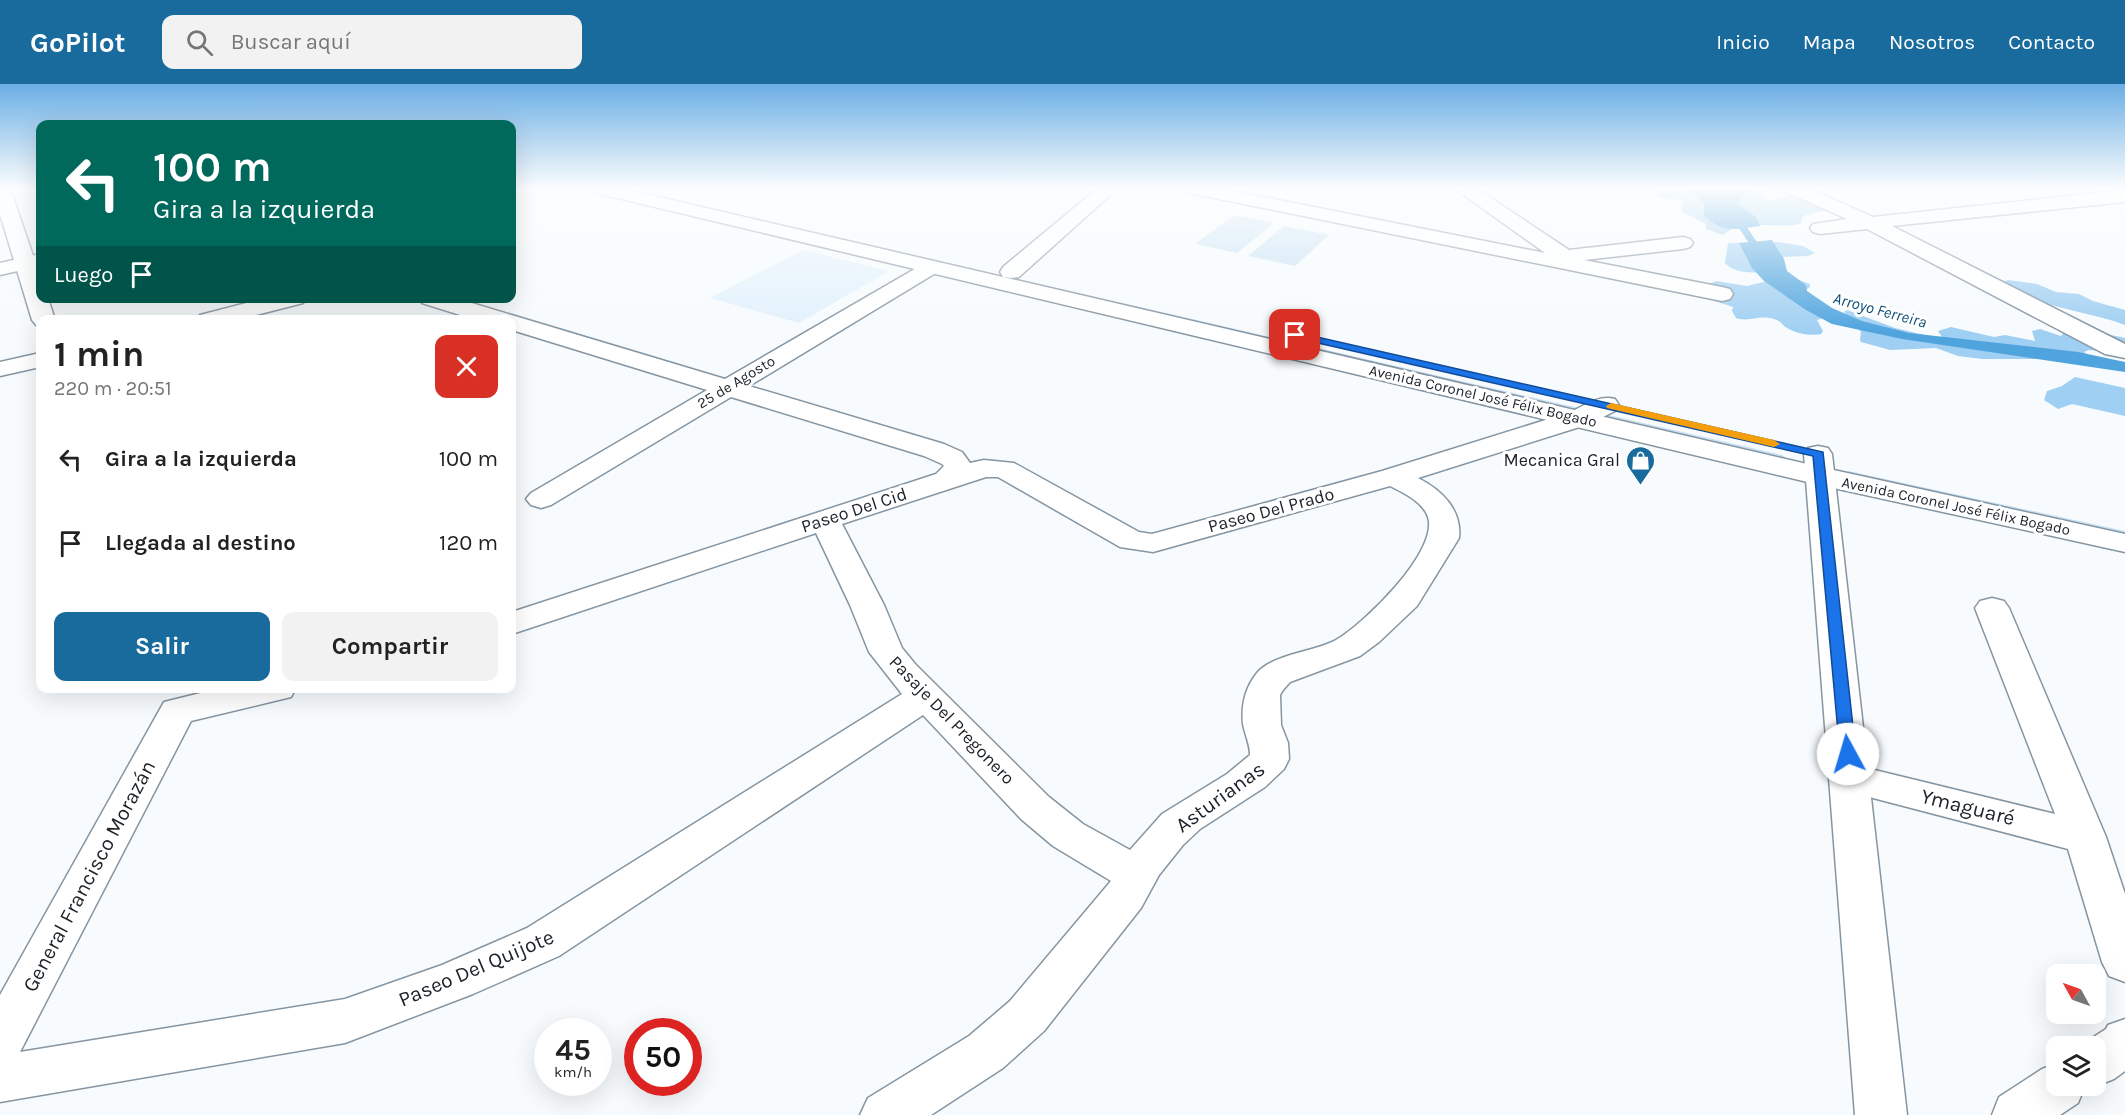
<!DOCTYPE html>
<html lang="es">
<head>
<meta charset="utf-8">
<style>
  body { margin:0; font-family:Karla,sans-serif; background:#f2f2f2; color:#222; height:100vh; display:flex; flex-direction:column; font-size:22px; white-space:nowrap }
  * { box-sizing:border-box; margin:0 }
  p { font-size:20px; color:#767676 }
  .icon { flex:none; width:33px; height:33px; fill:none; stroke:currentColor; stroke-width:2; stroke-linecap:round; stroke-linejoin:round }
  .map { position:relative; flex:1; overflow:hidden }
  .drawer { position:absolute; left:36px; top:231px; width:480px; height:378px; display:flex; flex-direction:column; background:#fff; border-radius:12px; box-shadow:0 6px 24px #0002 }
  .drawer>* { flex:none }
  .guide { position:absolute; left:36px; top:36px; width:480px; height:183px; border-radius:12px; box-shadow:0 6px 24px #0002; background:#00695c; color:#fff; overflow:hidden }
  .needle { width:39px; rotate:310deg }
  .buttons { position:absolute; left:2046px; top:880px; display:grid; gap:12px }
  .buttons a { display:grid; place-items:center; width:60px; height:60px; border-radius:12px; background:#fff; box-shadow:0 6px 24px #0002; font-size:30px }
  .speed { position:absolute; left:534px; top:934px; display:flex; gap:12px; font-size:30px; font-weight:700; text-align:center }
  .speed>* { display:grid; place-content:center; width:78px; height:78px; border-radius:50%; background:#fff; box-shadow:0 6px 24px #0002; line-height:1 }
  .speed small { font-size:15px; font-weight:400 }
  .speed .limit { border:9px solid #d22; background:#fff; color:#111 }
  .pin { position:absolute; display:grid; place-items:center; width:51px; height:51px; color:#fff; margin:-26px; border-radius:12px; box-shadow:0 3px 9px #0006 }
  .me { position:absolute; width:66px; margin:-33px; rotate:354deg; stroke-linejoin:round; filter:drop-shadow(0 0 4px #0008) }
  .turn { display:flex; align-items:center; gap:21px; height:126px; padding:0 18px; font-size:27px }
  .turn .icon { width:78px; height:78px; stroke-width:2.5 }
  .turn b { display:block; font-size:42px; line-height:51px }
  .then { display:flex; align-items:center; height:57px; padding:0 18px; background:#0003; gap:12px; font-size:22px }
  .round { display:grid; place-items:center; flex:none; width:63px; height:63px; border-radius:12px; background:#f2f2f2 }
  .headline { display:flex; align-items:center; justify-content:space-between; height:102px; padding:0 18px }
  h1 { font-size:36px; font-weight:700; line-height:45px }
  .primary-button { display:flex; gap:12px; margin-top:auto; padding:12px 18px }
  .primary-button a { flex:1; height:69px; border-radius:12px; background:#186b9c; color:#fff; font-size:24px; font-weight:700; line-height:69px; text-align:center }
  .primary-button a+a { background:#f2f2f2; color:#222 }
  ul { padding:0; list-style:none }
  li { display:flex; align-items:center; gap:18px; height:84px; padding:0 18px }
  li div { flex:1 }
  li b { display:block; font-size:22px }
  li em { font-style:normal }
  header { display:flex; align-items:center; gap:36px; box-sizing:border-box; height:84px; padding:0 30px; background:#186b9c; color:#fff }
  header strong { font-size:28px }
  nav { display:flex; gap:33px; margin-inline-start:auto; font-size:21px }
  .search { width:420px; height:54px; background:#f2f2f2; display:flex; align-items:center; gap:15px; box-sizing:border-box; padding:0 21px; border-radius:12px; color:#767676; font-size:22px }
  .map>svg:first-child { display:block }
  .built { fill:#e2f1fc }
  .green { fill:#c8e1f4 }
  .forest { fill:#9fcff2 }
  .water { fill:#50a4de }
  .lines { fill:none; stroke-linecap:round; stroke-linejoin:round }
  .stream { stroke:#50a4de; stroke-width:7 }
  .minor-casing { stroke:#8595a2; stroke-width:3 }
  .tertiary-casing { stroke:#8595a2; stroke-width:3 }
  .secondary-casing { stroke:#8595a2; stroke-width:3 }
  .primary-casing { stroke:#8595a2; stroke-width:3 }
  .minor { fill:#fff; fill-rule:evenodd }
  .tertiary { fill:#fff; fill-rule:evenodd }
  .secondary { fill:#fff; fill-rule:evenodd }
  .primary { fill:#fff; fill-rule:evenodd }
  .route { fill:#1a73e8; stroke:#114b97; stroke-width:1.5 }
  .slow { fill:#f59e0b }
  .labels { text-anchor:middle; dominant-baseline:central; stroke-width:6; stroke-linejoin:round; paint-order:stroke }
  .far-street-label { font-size:15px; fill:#1c2227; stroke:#fff }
  .far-water-label { font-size:16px; font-style:italic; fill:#0c4e75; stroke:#fff }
  .poi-label { font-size:18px; fill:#1c2227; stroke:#fff; text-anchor:end }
  .street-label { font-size:18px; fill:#1c2227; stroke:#fff }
  .near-street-label { font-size:21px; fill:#1c2227; stroke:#fff }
</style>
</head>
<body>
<header>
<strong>GoPilot</strong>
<div class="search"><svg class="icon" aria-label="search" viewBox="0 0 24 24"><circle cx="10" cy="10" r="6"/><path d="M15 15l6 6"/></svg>Buscar aquí</div>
<nav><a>Inicio</a><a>Mapa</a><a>Nosotros</a><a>Contacto</a></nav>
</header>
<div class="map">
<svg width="2125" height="1031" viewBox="0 0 2125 1031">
  <rect width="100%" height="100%" fill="#f7fbfd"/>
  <path class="built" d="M803,166L889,187L799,239L710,214Z"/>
  <g class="green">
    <path d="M613,104H623L1782,371L1788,375Z"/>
    <path d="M1234,131L1274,139L1237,169L1195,160Z"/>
    <path d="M1284,142L1329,151L1295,182L1248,172Z"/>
    <path d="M1848,387L2125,447V452L1850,390Z"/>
  </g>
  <g class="forest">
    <path d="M1770,104L1763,109V113L1772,117L1787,111L1810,112L1830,125L1803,132L1800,140C1777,145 1742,134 1723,151L1706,145V140L1681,127L1682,116L1661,114L1657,111L1661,106L1667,105Z"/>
    <path d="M1778,158L1803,162L1815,169L1808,172L1782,173L1761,189C1749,188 1734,189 1725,179L1728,159Z"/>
    <path d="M1788,192L1810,200V203L1806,206L1823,234L1817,236L1823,247L1821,250C1812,252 1798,250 1789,245C1780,241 1783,236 1769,234C1757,232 1748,238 1736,234L1732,227L1733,223L1712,216L1708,201L1716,197L1747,202Z"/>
    <path d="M2008,196L2037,200L2056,208L2079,210L2093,217L2125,226V241C2085,226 2038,225 2003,198Z"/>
    <path d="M1847,226L1895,244L1937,254L1942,253L1938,247L1951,243L1994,253L2005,251L2035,257L2032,247L2040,245L2061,252L2065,247H2092L2125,254V269L2089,266L2084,268L2087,270L2047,275H1982L1958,272L1936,264L1890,266L1861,258L1860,256L1861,248L1844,228Z"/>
    <path d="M2075,293L2125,304V332L2072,320L2058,325L2044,316L2047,307L2062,302Z"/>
  </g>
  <g class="water">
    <path d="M1686,104H1749L1737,120L1756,133L1760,142C1736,145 1724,150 1704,132V119Z"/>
    <path d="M1772,156L1784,175L1787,187L1806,201L1807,207L1832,224L1862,237L1909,249L2078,268L2125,278V288L1902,255L1832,240L1806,226L1764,197L1752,184L1739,159Z"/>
  </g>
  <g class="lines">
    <path class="stream" d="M1736,133L1759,168"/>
    <defs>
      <g id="minor">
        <path d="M0,104H10L40,192V214H48L55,236H40V242L36,241L32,236L0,130Z"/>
        <path d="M1098,104H1118L1019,193L1011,194L1003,193L1000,188L1003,183Z"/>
        <path d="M1181,104H1218L1545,169L1454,104H1476L1569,166L1683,153L1690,155L1693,159L1690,163L1683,165L1584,176L1722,203L1730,205L1733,210L1730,215L1722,217L1190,109L1184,108Z"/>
        <path d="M1783,104H1808L1873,133L2125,106V118L1892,142L2125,260V274L2105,270L1867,145L1820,150L1813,148L1810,144L1813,140L1847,135L1786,108Z"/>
        <path d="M932,177L939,179L943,183L939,187L749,302L944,360L962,368L970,379L984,376L1014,379L1139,448L1152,450L1382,387L1571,328C1585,321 1599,311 1615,315L1619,321L1615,327L1589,340L1418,394C1442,406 1462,426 1459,454L1417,522L1379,558L1360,572L1290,598L1283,606L1280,611L1281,641L1288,659L1289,675L1284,685L1265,703L1200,745L1183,761L1159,791L1141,824L1044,947L1003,984L931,1031H860L868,1014L969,952L1010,917L1111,797L1053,762L1021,735L923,631L559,872L473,910L345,959L0,1018V911L164,618L221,604H296L291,613L191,637L20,968L345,915L442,881L527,844L902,610L869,568L850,521L816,449L512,550V528L936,390L944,382L942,380L924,372L731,313L551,421L541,424L531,421L526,415L531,409L707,306L512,246V236H476L422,219L419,214H455L725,295L925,179ZM986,393H998L1120,463L1153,468L1390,402C1404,409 1423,418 1428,433C1439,467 1364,540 1336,556C1314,568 1273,570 1257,589C1245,604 1241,621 1243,640C1245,651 1250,660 1250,671L1227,690L1162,730L1130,766L1083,740L1049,713L916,581L902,564L884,521L842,440Z"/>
        <path d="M266,214H306L303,219L237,236H197L200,231Z"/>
        <path d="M40,269V283L0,292V278Z"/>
        <path d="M1992,514L2004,517L2009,524L2106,753L2125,810V898L2109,892L2102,878L2068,765L1850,708L1836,704L1830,694L1836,684L1850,680L2055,730L1975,524L1980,517Z"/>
        <path d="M2125,935V987L2114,995L2096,1002V963H2078L2106,945L2108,941Z"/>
        <path d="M2056,980V1002H2085L2078,1019L2060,1031H1992L1999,1013L2042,985Z"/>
      </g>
      <path id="tertiary" d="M40,170V182L0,191V179Z"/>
      <path id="secondary" d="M1818,362L1828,364L1832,370L1907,1031H1855L1804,370L1808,364Z"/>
      <path id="primary" d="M587,104H620L1820,383L2125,450V468L1820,401L596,109L590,108Z"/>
    </defs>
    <use href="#minor" class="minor-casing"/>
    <use href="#tertiary" class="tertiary-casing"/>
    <use href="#secondary" class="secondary-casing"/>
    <use href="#primary" class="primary-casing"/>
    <use href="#minor" class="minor"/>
    <use href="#tertiary" class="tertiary"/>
    <use href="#secondary" class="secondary"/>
    <use href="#primary" class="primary"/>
  </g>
  <linearGradient id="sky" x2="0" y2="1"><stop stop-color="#6baee4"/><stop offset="0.42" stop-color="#fbfdfe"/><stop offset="1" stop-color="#fbfdfe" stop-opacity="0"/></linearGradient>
  <rect width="2125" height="248" fill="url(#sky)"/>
  <path class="route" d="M1295,248L1823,368L1856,670L1853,675H1842L1840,670L1813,372L1292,253L1291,251Z"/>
  <path class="slow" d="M1611,319L1774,356L1780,360L1774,363L1607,324L1606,322Z"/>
  <defs>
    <symbol id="shop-pin" viewBox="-11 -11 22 30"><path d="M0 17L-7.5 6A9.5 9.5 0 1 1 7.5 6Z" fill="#186b9c" stroke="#fff"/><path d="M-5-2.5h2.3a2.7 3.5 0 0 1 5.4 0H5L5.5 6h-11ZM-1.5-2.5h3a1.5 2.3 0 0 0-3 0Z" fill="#fff"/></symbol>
  </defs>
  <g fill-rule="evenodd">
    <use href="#shop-pin" x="1624" y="360" width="33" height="45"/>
  </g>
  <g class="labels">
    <g class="far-street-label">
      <text transform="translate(736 298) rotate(-31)">25 de Agosto</text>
      <text transform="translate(1483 312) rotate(13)">Avenida Coronel José Félix Bogado</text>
      <text transform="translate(1956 422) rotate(12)">Avenida Coronel José Félix Bogado</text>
    </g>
    <g class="far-water-label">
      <text transform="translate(1880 226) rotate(15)">Arroyo Ferreira</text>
    </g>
    <g class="poi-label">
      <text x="1620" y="376">Mecanica Gral</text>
    </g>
    <g class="street-label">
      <text transform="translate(854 426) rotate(-18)">Paseo Del Cid</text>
      <text transform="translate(1271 426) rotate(-15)">Paseo Del Prado</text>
      <text transform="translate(952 636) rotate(46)">Pasaje Del Pregonero</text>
    </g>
    <g class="near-street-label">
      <text transform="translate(1220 713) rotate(-36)">Asturianas</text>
      <text transform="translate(1968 723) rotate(14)">Ymaguaré</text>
      <text transform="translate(89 792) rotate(-62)">General Francisco Morazán</text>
      <text transform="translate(476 884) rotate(-23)">Paseo Del Quijote</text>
    </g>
  </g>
</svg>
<div class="buttons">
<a><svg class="needle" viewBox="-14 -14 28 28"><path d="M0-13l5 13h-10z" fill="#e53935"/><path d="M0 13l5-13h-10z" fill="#767676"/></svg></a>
<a><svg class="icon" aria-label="layers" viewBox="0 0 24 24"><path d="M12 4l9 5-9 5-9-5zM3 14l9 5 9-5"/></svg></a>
</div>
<div class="speed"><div>45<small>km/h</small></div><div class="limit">50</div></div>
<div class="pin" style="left:1295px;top:251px;background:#d93025"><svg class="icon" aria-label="arrive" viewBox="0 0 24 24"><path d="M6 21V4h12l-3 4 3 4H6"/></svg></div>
<svg class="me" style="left:1848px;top:670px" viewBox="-20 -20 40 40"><circle r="19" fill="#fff"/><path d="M0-13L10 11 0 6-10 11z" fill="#1a73e8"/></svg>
<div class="guide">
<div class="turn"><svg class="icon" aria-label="left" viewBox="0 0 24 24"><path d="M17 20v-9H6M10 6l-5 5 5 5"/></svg><div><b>100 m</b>Gira a la izquierda</div></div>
<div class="then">Luego<svg class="icon" aria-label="arrive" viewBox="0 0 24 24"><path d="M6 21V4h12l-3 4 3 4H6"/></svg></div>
</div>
<section class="drawer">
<div class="headline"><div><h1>1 min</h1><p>220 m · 20:51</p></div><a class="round" style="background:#d93025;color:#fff"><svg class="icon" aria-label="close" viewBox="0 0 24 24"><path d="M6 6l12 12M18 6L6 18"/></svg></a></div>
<ul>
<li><svg class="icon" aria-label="left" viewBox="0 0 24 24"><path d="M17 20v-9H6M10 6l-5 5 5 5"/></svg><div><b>Gira a la izquierda</b></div><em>100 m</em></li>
<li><svg class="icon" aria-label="arrive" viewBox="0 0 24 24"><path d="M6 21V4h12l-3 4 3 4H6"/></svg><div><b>Llegada al destino</b></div><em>120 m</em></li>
</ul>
<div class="primary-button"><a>Salir</a><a>Compartir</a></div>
</section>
</div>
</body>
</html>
